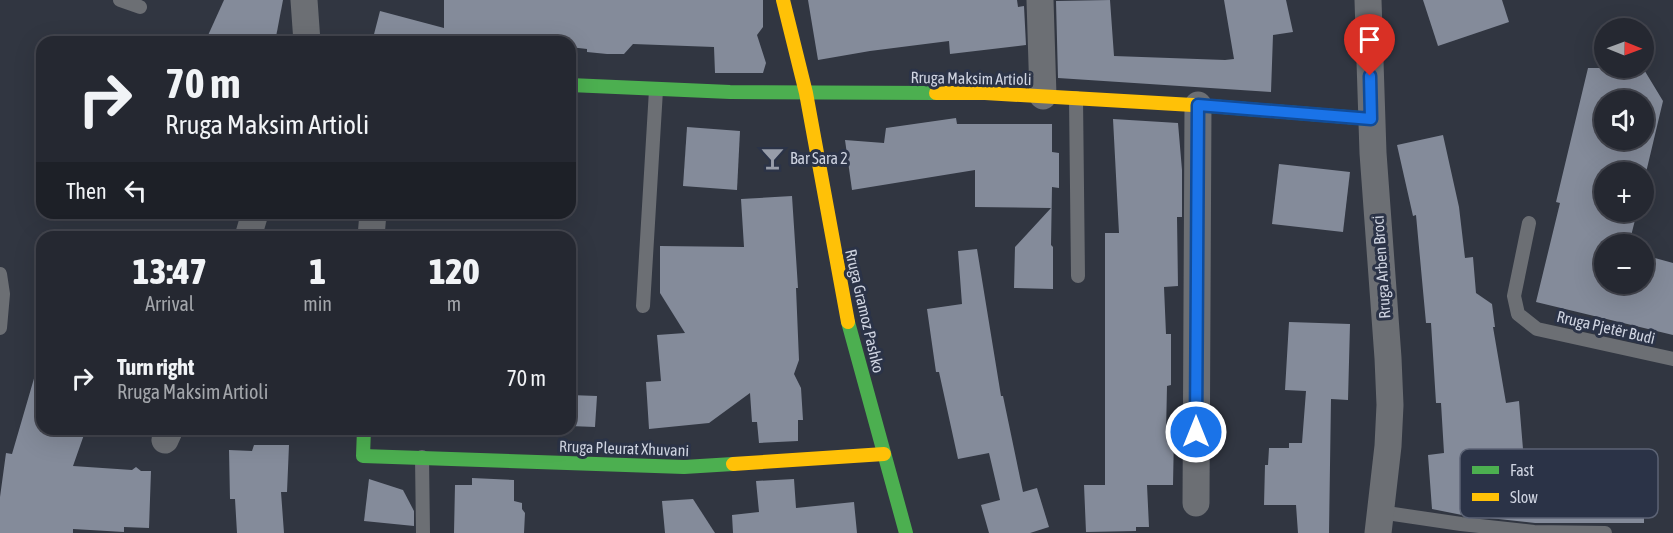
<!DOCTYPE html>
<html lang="en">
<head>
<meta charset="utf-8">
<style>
  body { margin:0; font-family:"Asap Condensed",sans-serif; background:#31343d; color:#f1f3f6; height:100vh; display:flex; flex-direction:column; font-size:22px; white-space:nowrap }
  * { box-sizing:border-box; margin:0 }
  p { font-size:20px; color:#a3a6ab }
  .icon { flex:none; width:33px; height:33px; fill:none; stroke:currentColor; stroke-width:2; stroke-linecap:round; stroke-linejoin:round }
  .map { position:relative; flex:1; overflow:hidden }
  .side { position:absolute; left:36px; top:231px; width:540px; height:204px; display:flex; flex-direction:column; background:#252831; border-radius:18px; box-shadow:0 6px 24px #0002,0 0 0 2px #42444d }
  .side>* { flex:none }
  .guide { position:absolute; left:36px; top:36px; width:540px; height:183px; border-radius:18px; box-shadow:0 6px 24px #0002,0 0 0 2px #42444d; background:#252831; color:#f1f3f6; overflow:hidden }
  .needle { width:39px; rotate:91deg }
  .controls { position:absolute; left:1594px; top:18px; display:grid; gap:12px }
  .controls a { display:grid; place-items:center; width:60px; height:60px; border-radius:50%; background:#252831; box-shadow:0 6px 24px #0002,0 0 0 2px #42444d; font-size:30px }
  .pin { position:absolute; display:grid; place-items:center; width:51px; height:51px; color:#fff; margin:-62px -26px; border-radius:50% 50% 50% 0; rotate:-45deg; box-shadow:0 0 6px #0007 }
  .pin .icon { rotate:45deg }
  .me { position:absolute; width:66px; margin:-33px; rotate:0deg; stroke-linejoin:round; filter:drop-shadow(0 0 4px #0008) }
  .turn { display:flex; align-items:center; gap:21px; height:126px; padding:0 30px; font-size:27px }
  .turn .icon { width:78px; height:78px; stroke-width:2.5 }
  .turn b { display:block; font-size:42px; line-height:51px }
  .then { display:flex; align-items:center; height:57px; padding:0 30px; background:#0003; gap:12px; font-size:22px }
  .eta { display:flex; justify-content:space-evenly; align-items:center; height:102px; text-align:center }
  .eta b { font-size:36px; font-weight:800; line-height:42px }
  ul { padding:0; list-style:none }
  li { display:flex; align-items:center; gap:18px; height:90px; padding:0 30px }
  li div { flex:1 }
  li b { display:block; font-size:22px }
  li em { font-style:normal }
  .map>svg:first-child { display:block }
  .building { fill:#848b9a; fill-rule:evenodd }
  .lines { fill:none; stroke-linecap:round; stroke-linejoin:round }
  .lane { stroke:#6c6f74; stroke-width:14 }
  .street { stroke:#6c6f74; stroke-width:27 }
  .fast { stroke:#4caf50; stroke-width:14 }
  .slow { stroke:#ffc107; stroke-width:14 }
  .route-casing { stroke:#114b97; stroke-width:15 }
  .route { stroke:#1a73e8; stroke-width:10 }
  .labels { text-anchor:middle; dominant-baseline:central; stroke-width:6; stroke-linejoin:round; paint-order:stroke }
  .street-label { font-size:16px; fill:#cfd4e1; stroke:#2b3347 }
  .poi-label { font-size:16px; fill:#cfd4e1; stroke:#2b3347; text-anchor:start }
  .key { fill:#2b3347; stroke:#5c6375; stroke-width:1.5 }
  .key-label { font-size:16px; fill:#cfd4e1 }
</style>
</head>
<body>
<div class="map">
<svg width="1673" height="533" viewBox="0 0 1673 533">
  <rect width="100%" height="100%" fill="#313641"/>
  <g class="building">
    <path d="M224,0H283L275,42H205Z"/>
    <path d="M444,0H763V27L757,35L766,63L763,73H715L714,47L633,44L624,54H607L587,52V49L570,47V42H372L380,11L444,28Z"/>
    <path d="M808,0H1017L1018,7L1024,6L1026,45L950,54L949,41L870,51L818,60Z"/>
    <path d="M1110,0L1114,56L1225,60L1234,59L1224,0H1286L1293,32L1273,35L1271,92L1058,78L1056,1Z"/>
    <path d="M1423,0H1502L1509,22L1438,46Z"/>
    <path d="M1588,68H1643L1663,101L1644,181V172H1605V212H1637L1629,244H1605V284H1644V255L1673,263V335L1536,302L1560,203L1556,202ZM1605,100H1644V140H1605Z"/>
    <path d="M956,118L957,124H1052V152L1059,153V188L1052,187L1051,245L1053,247V289L1014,288L1015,247L1051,208L975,207V170L852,190L845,140L884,143L886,128Z"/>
    <path d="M1113,119L1178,123L1182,170V217H1177L1178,286L1164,287L1166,334H1171V385L1167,386L1166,434H1174L1173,485H1147L1149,527H1136V531L1086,532L1084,485H1105V233H1119Z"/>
    <path d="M687,127L740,131L737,190L683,186Z"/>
    <path d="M1443,135L1459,207L1465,258L1473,257L1476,293L1492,304L1495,327H1493L1506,403L1519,401L1525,473L1580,474V461H1644V523H1535L1462,515L1432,509L1428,455L1444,453L1441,403H1436L1431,323H1426L1416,215L1413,216L1397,145Z"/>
    <path d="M1279,164L1350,172L1343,232L1272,224Z"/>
    <path d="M792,196L798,288H796L799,360L794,374L801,388L803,420H798V441L759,443L757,422H752L750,393L709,423L649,429L646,382L661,381L657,335L685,333L660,293V246L744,247L741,199Z"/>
    <path d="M977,249L1001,396H1003L1023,492L1037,488L1049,527L1030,533H989L981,505L1000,500L989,453L958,459L939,372H936L927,309L962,304L958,251Z"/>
    <path d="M1289,322L1350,324L1348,400L1331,399L1329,533H1298L1296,505H1264L1265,465H1268L1269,448H1289V443H1302L1306,391L1285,390Z"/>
    <path d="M35,375L42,376V429H86L73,466L132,470L136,467L141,471H151L149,528L124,527V532L73,529V533H0V497L6,453L12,454Z"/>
    <path d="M570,395L597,396L595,427L570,426Z"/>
    <path d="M254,445H289L287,492H281L284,533H237L235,499H230L229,450L252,451Z"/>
    <path d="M472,478L514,480V501L522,503V509L525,513L524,533H454L455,485H472Z"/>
    <path d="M369,479L403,490L414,511V526L364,521Z"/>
    <path d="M794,479L796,508L854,502L857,533H733L732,515L759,512L756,481Z"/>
    <path d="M693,499L715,533H665L662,501Z"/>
  </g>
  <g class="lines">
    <g class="lane">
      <path d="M120,0L140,7"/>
      <path d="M1076,98L1078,276"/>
      <path d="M1529,223L1514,296L1518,314L1537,329L1673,359"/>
      <path d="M0,274L3,294L0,328"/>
      <path d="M643,306L656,90"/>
      <path d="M422,457L423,533"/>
      <path d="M1380,512L1461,524L1534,532L1605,533"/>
    </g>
    <g class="street">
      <path d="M304,0L307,42"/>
      <path d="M1040,0L1043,96"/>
      <path d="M1368,0L1373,153L1388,358L1390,405L1388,446L1378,533"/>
      <path d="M248,237L255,213"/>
      <path d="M371,237L373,213"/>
      <path d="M165,440L170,429"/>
      <path d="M1196,503L1198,105"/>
    </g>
    <g class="fast">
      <path d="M570,85L730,92L936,93"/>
      <path d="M1210,106L1371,119"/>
      <path d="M848,322L906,533"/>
      <path d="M364,429L363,456L684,467L733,464"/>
    </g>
    <g class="slow">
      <path d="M783,0L806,93L848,322"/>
      <path d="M936,93H985L1210,106"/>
      <path d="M733,464L884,454"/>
    </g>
  </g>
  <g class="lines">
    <defs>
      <path id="route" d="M1196,432L1198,105L1371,119L1370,76"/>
    </defs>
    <use href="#route" class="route-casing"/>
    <use href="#route" class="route"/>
  </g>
  <defs>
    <symbol id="bar-bare" viewBox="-9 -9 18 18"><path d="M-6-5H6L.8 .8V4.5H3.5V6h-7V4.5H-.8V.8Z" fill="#989da9" stroke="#2b3347" stroke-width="2.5" paint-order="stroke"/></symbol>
  </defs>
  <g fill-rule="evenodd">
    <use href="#bar-bare" x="756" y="142" width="33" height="33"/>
  </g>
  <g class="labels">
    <g class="street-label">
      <text transform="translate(971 78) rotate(1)">Rruga Maksim Artioli</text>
      <text transform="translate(1381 267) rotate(-94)">Rruga Arben Broci</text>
      <text transform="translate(865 311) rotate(77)">Rruga Gramoz Pashko</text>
      <text transform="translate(1606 327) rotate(13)">Rruga Pjetër Budi</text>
      <text transform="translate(624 448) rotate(2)">Rruga Pleurat Xhuvani</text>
    </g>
    <g class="poi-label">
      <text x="790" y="158">Bar Sara 2</text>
    </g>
  </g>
  <rect x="1460" y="449" width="198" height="69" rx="9" class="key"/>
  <rect x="1472" y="466" width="27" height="8" fill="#4caf50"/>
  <rect x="1472" y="493" width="27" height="8" fill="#ffc107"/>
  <g class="key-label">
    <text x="1510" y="476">Fast</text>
    <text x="1510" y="503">Slow</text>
  </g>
</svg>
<div class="controls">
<a><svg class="needle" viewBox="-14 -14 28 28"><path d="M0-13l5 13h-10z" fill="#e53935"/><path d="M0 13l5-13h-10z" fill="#a3a6ab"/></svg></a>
<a><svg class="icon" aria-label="sound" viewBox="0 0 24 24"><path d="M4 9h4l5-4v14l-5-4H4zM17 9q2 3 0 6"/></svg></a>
<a>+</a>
<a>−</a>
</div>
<div class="pin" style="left:1370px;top:76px;background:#d93025"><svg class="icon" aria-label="arrive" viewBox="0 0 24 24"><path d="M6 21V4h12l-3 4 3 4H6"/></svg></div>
<svg class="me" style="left:1196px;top:432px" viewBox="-20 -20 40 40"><circle r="17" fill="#1a73e8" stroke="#fff" stroke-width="3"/><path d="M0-11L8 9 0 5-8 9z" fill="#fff"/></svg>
<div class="guide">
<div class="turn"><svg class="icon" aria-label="right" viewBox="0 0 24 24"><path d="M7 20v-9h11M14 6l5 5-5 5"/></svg><div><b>70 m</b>Rruga Maksim Artioli</div></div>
<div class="then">Then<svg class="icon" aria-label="left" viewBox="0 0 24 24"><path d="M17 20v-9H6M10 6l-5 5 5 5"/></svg></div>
</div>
<section class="side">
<div class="eta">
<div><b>13:47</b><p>Arrival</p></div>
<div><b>1</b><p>min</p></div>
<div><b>120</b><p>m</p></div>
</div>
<ul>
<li><svg class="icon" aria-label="right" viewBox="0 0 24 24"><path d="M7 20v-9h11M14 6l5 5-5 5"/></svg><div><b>Turn right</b><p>Rruga Maksim Artioli</p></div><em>70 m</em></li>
</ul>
</section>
</div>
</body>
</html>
